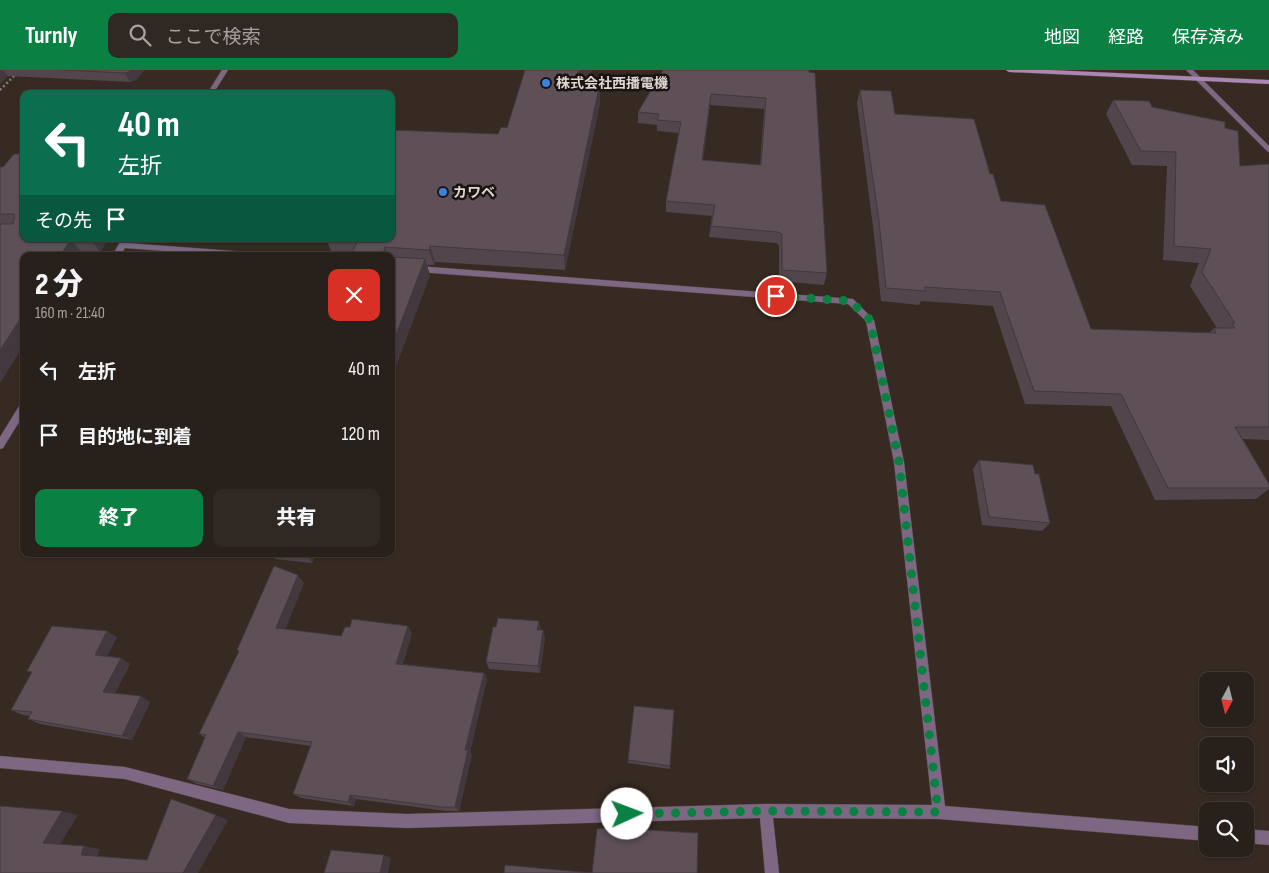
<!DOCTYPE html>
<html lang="ja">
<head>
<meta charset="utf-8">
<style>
  body { margin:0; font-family:"Sofia Sans Condensed","Noto Sans JP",sans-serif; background:#302823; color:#f1f3f6; height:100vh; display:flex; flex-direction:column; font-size:19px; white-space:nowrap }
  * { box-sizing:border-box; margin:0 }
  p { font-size:16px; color:#a5a3a2 }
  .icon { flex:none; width:28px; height:28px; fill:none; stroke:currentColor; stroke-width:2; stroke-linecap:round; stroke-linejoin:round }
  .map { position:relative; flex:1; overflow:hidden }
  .panel { position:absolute; left:20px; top:182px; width:375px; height:305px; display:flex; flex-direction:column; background:#28201a; border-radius:10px; box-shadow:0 1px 4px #0004,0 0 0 1px #443e39 }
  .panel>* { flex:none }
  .hud { position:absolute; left:20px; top:20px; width:375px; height:152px; border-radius:10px; box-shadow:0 1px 4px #0004,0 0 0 1px #443e39; background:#0b6e4f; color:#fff; overflow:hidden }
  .needle { width:32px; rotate:187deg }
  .tools { position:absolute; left:1199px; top:602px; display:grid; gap:10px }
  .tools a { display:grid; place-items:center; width:55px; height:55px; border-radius:10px; background:#28201a; box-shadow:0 1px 4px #0004,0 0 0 1px #443e39; font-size:25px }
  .pin { position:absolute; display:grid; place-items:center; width:42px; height:42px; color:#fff; margin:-21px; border:2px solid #fff; border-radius:50%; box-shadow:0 1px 5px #0007 }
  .me { position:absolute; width:55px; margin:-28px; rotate:88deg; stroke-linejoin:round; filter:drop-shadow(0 0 4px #0008) }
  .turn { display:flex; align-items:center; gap:18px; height:105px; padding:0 15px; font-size:22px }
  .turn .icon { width:65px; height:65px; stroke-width:2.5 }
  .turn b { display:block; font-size:35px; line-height:42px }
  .then { display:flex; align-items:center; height:48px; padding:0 15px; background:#0003; gap:10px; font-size:19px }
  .round { display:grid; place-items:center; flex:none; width:52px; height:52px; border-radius:10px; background:#302823 }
  .overview { display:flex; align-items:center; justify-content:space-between; height:85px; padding:0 15px }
  h1 { font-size:30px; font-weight:800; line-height:38px }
  .cta { display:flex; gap:10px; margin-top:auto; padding:10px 15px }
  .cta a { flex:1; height:58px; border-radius:10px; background:#0b8043; color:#fff; font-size:20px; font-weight:800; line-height:58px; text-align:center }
  .cta a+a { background:#302823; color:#f1f3f6 }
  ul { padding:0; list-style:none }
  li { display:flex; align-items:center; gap:15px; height:65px; padding:0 15px }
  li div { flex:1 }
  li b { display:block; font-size:19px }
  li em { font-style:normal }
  header { display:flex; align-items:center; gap:30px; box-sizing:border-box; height:70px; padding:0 25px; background:#0b8043; color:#fff }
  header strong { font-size:24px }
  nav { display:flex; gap:28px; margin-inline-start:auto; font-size:18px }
  .search { width:350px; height:45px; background:#302823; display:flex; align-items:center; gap:12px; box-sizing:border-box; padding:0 18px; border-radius:10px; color:#a5a3a2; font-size:19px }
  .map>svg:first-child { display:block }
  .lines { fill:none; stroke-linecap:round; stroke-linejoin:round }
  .minor-casing { stroke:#51463e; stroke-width:1 }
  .tertiary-casing { stroke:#51463e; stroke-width:1 }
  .secondary-casing { stroke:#51463e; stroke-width:1 }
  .path { stroke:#867c76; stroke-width:2.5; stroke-dasharray:2 2.5; stroke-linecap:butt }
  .minor { fill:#7d6783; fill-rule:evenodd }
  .tertiary { fill:#7d6783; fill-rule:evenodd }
  .secondary { fill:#aa87b4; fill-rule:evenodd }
  .wall { fill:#52454c; fill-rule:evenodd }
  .shaded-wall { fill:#42383e }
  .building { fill:#5f5058; stroke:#42383e; fill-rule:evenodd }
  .route { stroke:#0b8043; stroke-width:9; stroke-dasharray:0 16.2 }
  .shop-dot { fill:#3f7fe0; stroke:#191410; stroke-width:2 }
  .labels { text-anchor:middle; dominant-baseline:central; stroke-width:5; stroke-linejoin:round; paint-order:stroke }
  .far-poi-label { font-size:14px; font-weight:bold; fill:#dfd7d2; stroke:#191410; text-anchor:start }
</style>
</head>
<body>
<header>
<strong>Turnly</strong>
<div class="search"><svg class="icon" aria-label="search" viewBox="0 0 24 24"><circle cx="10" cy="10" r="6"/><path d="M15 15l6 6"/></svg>ここで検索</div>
<nav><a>地図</a><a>経路</a><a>保存済み</a></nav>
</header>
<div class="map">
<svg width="1269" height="803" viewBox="0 0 1269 803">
  <rect width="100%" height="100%" fill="#362a22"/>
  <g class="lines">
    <defs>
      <g id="minor">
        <path d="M222,0H228L213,24H207Z"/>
        <path d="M122,169H128L127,173L260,183L264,186H230L125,178L120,186H112Z"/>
        <path d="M391,194L853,229L874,250L904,392L945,736L1208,757V771L939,749L773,748L779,803H765L760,748L407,758L289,753L125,709L0,698V686L125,697L289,739L407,744L766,734L932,735L894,392L866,251L848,234L391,200Z"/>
        <path d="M24,332V344L3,378L0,379V367L21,333Z"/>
        <path d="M1245,759L1269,761V775L1245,773Z"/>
      </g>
      <path id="tertiary" d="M1186,0H1193L1269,76V82L1267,81Z"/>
      <path id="secondary" d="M1006,0H1050L1269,10V14L1009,2Z"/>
    </defs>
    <use href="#minor" class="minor-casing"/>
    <use href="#tertiary" class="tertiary-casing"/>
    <use href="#secondary" class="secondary-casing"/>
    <path class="path" d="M0,20L20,0"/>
    <use href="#minor" class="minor"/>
    <use href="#tertiary" class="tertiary"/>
    <use href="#secondary" class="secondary"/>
  </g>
  <g class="wall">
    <path d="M0,0H144L136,10L130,12L8,6Z"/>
    <path d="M663,0L809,2L827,203L824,215L779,211V175L776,173L709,167L712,146L666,142V131L679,63L657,61V55L638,53V42ZM710,35L764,39L760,95L703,90Z"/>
    <path d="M581,16L599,17L600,33L565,200L435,192L434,195H427L430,205L391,309V186H350L332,183L326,169H391L498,64Z"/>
    <path d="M860,20L895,44L990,104L1001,131L1091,259L1209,263L1214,258H1217L1190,216L1199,193L1163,190L1167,96L1132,95L1106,44L1113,30L1152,37L1225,58L1240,96L1269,94V370L1243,369L1269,414V419L1256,429L1155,430L1111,336L1025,334L993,236L921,231L919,235L881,231L874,165L857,33Z"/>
    <path d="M18,84L108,169L100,182H81L78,186H24V274L0,313V97H3Z"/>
    <path d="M979,390L1035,404L1050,453L1042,461L982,455L973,399Z"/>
    <path d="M271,484H316L312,493L275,489Z"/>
    <path d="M304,513L285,559L341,566L412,563L403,594L484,603L487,609L470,682L472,685L459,741H446L356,729L354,736L301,728L293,724L311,676L246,667L223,720L197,714L187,709L205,668L199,664L239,582L237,580Z"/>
    <path d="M541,559V560H543L545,568L540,603L489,599L486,592Z"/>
    <path d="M117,567L107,586L121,588L130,594L115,623L150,632L132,670L40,654L28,649L30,646L23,645L11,640L32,603L27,601Z"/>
    <path d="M628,690L670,696V699L628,693Z"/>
  </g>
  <g class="shaded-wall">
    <path d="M0,0H3L8,6L0,14Z"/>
    <path d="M132,0H144L136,10L130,12L125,3Z"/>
    <path d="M580,0H593L569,30L568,15Z"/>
    <path d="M599,17L600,33L565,200L564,185Z"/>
    <path d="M711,24L710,35L701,101L702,90Z"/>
    <path d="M71,169L81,182L78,186H60Z"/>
    <path d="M90,169H108L100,182Z"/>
    <path d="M430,176L435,192L434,195L429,180Z"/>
    <path d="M425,189L430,205L391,309V278Z"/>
    <path d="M24,243V274L0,313V280Z"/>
    <path d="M305,484H316L312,493Z"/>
    <path d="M298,505L304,513L283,565L276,558Z"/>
    <path d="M539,551L541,559L540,567L537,560Z"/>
    <path d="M408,556L412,563L401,600L396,594Z"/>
    <path d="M543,560L545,568L540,603L538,596Z"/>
    <path d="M107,561L117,567L105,590L95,585Z"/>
    <path d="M121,588L130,594L113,627L103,622Z"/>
    <path d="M484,603L487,609L470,682L472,685L459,741L455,737L465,680Z"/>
    <path d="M141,626L150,632L132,670L122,666Z"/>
    <path d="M238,662L246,667L223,720L213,716Z"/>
    <path d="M350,725L356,729L354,736L348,732Z"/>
    <path d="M62,741L78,745L59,776L43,773Z"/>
    <path d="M216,745L228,750L198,803H183Z"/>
    <path d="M84,776L100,779L97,788L81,785Z"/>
    <path d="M384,785L391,788L388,803H380Z"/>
  </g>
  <g class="building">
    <path d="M63,0H132L131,1L125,3Z"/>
    <path d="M525,0H580L568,15L599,17L564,185L430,176L429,180L384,177L385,186H350L357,173L332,169H391V60L498,64L501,57L507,58Z"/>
    <path d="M663,0H809V2L815,3L827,203L782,200V164L778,162L711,156L715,135L666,131L681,52L657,50L659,44L638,42ZM711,24L766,28L761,95L702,90Z"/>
    <path d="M860,20L891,21L895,44L974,49L990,104H993L1001,131L1045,135L1091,259L1216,263L1214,258H1235L1232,253H1235L1202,202L1211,179L1174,176L1176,82L1141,81L1113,30L1149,31L1152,37L1225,52V58L1238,61L1240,96L1269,94V357H1235L1269,414V418H1168L1121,324L1034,321L1000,222L925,217V221L886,218L879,151Z"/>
    <path d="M21,80H24V169H90H71L60,186H24V243L0,280V154H13L15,146L14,144H0V97H3L14,84H18Z"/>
    <path d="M391,187L425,189L391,278Z"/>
    <path d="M979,390L1033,395L1035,404H1039L1050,453L989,447Z"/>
    <path d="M274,496L298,505L276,558L341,566L345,557H350L352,549L408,556L396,594L484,603L465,680H468L455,737H441L350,725L348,732L293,724L312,672L238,662L213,716L187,709L206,665L199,664L239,581L237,580Z"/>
    <path d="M498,548L539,551L537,560H543L538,596L486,592L493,557H496Z"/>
    <path d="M52,556L107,561L95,585L121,588L103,622L141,626L122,666L28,649L32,642L11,640L32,602L27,601Z"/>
    <path d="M634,636L674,640L670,696L628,690Z"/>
    <path d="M171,729L216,745L183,803H0V736L62,741L43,773L84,776L81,785L147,790Z"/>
    <path d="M632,755L631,759L698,763L697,803H592L597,759Z"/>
    <path d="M331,780L384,785L380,803H324Z"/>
    <path d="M505,795L592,803H504Z"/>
  </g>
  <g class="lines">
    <path class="route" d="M627,744L766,741L938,742L899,392L870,250L850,231L776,226"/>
  </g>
  <g class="shop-dot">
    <circle cx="546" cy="13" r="5"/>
    <circle cx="443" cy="122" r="5"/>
  </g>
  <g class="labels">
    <g class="far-poi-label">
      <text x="556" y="13">株式会社西播電機</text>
      <text x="453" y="122">カワベ</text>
    </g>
  </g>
</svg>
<div class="tools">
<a><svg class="needle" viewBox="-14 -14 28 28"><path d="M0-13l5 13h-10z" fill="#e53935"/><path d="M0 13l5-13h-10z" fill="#a5a3a2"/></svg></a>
<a><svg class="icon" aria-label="sound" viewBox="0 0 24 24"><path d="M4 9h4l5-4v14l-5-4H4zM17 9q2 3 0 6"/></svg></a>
<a><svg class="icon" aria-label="search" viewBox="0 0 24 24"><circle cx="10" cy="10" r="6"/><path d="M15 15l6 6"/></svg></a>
</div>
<div class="pin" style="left:776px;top:226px;background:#d93025"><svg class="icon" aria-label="arrive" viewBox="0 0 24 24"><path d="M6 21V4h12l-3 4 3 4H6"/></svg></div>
<svg class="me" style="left:627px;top:744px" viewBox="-20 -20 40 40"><circle r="19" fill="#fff"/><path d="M0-13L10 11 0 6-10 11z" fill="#0b8043"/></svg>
<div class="hud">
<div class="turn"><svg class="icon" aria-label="left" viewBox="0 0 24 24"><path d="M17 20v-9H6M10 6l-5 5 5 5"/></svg><div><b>40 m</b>左折</div></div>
<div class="then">その先<svg class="icon" aria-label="arrive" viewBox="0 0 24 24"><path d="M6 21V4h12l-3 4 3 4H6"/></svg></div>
</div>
<section class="panel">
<div class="overview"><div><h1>2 分</h1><p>160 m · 21:40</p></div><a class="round" style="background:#d93025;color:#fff"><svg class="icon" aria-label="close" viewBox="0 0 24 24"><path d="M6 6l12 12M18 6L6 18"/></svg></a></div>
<ul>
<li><svg class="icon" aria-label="left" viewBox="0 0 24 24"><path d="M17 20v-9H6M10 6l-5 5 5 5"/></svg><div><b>左折</b></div><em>40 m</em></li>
<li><svg class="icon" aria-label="arrive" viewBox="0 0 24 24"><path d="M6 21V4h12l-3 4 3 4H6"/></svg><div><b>目的地に到着</b></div><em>120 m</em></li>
</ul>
<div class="cta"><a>終了</a><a>共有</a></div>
</section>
</div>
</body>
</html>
